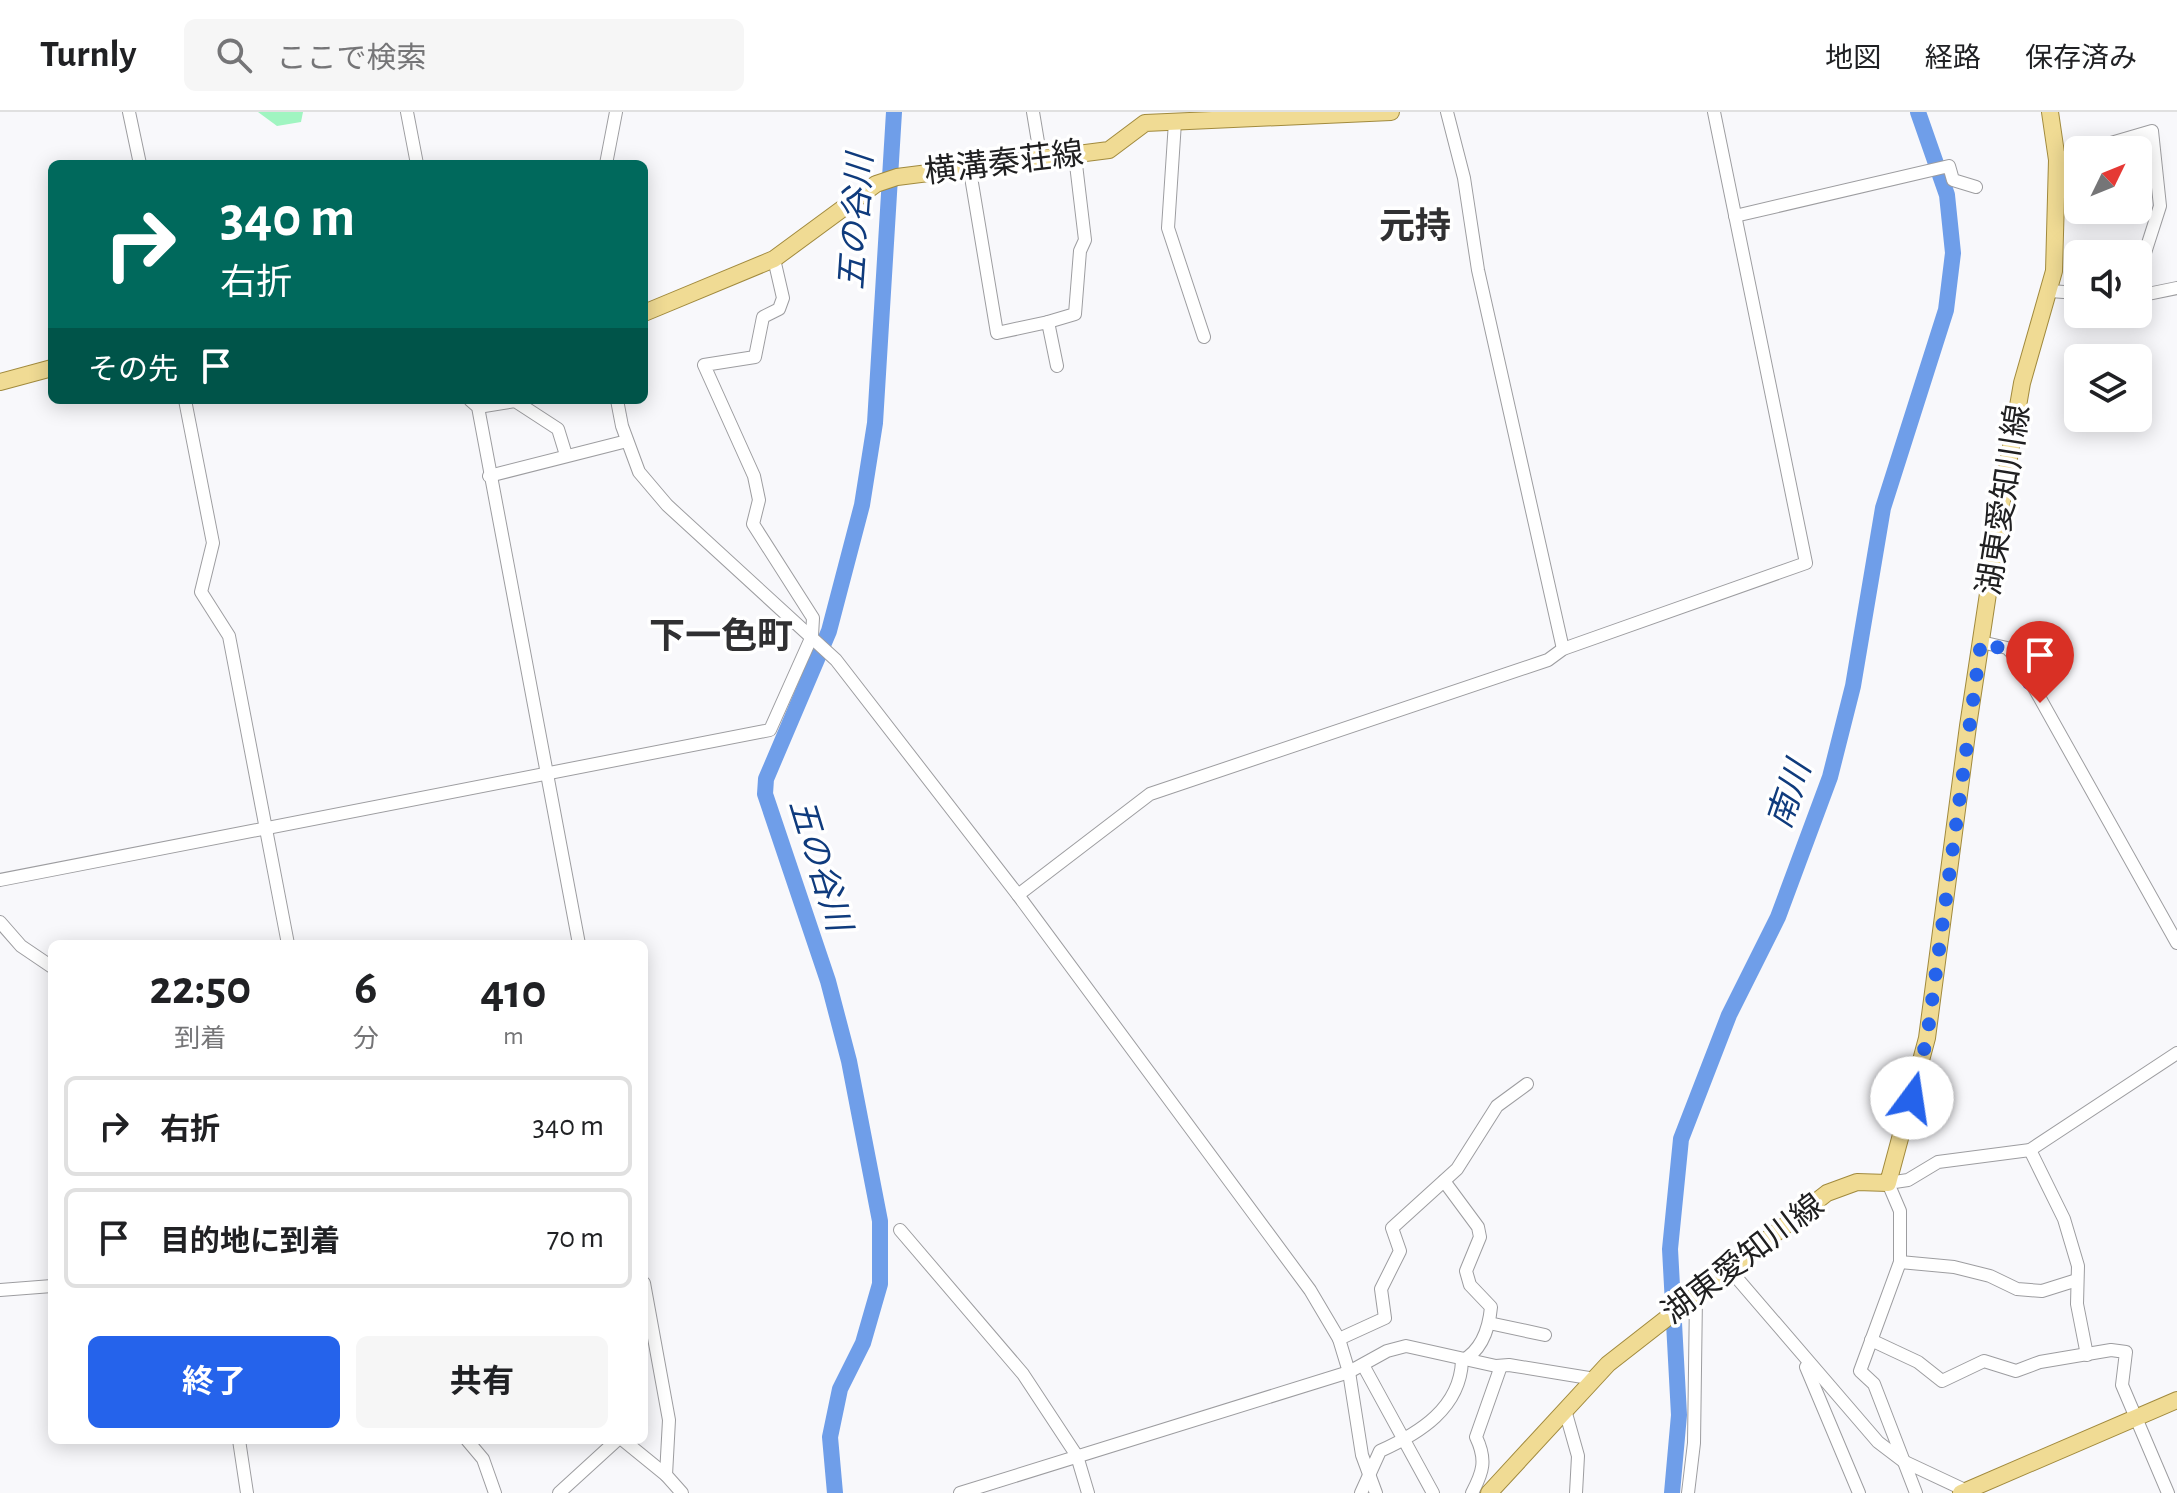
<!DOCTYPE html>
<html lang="ja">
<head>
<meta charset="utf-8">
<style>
  body { margin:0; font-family:"Alegreya Sans","Noto Sans JP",sans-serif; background:#f6f6f6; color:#202124; height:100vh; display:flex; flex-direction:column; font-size:30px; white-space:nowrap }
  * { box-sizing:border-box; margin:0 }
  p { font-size:26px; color:#757577 }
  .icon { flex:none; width:44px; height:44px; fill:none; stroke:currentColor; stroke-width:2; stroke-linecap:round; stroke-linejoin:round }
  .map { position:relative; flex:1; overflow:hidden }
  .sheet { position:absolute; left:48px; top:828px; width:600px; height:504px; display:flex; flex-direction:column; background:#fff; border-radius:12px; box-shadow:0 4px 20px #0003 }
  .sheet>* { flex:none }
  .banner { position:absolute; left:48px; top:48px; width:600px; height:244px; border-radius:12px; box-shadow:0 4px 20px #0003; background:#00695c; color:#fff; overflow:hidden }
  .needle { width:52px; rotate:47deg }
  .controls { position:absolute; left:2064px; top:24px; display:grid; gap:16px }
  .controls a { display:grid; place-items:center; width:88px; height:88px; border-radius:12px; background:#fff; box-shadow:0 4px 20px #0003; font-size:40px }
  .pin { position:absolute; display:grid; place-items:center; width:68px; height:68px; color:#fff; margin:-82px -34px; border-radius:50% 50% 50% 0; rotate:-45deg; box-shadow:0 0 8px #0007 }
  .pin .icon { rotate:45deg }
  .me { position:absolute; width:88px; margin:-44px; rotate:14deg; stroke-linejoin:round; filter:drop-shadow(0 0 6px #0008) }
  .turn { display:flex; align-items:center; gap:28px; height:168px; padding:0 40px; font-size:36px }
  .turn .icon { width:104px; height:104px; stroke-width:2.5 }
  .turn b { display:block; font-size:56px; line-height:68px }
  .then { display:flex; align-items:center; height:76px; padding:0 40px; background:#0003; gap:16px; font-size:30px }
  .eta { display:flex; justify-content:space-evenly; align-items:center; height:136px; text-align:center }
  .eta b { font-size:48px; font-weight:700; line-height:56px }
  .primary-button { display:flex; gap:16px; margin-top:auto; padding:16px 40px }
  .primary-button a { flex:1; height:92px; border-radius:12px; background:#2563eb; color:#fff; font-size:32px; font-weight:700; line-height:92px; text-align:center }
  .primary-button a+a { background:#f6f6f6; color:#202124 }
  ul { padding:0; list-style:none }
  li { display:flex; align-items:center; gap:24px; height:100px; margin:0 16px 12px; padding:0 24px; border:4px solid #e0e0e0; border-radius:12px }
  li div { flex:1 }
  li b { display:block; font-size:30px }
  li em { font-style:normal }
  header { display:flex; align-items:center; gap:48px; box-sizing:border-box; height:112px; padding:0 40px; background:#fff; border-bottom:2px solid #e0e0e0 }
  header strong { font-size:38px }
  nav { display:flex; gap:44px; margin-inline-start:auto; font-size:28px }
  .search { width:560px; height:72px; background:#f6f6f6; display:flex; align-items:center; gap:20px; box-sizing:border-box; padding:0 28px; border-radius:12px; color:#757577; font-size:30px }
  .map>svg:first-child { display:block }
  .green { fill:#a0f5c1 }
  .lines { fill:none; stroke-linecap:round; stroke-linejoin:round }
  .river { stroke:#6f9ee9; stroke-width:16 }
  .minor-casing { stroke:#9d9da0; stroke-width:14 }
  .major-casing { stroke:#a18a3d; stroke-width:18 }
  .minor { stroke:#fff; stroke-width:12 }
  .major { stroke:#f0db94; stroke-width:16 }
  .route { stroke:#2563eb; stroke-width:14; stroke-dasharray:0 25.2 }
  .labels { text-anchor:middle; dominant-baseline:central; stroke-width:7; stroke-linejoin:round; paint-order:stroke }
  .street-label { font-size:32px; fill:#202021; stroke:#fff }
  .water-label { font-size:34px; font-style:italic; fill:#0f3b7d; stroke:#fff }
  .quarter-label { font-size:36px; font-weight:bold; fill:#303032; stroke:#fff }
</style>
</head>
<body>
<header>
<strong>Turnly</strong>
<div class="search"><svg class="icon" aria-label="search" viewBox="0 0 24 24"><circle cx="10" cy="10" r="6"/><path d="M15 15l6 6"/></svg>ここで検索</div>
<nav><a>地図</a><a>経路</a><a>保存済み</a></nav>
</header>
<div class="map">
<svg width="2177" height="1381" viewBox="0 0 2177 1381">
  <rect width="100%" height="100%" fill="#f8f8fb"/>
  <path class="green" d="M258,0H303L301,10L277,14Z"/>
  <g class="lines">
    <g class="river">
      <path d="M835,1381L830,1325L840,1277L863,1231L880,1172V1109L849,949L828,869L765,682L766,667L829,519L862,393L875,311L894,0"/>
      <path d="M1672,1381L1679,1303L1670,1137L1681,1027L1729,903L1778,805L1830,665L1853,574L1883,396L1946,198L1953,141L1947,83L1918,0"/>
    </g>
    <defs>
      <g id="minor">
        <path d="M129,0L140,52"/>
        <path d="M407,0L417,52"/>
        <path d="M1033,0L1041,48"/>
        <path d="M1447,0L1464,66L1478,158L1563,537"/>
        <path d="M1175,10L1168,116L1204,225"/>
        <path d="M2087,38L2152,19L2160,94L2144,144L2138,183"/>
        <path d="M2057,48L2078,41"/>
        <path d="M606,52L616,0"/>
        <path d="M969,53L997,221L1048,210L1057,254"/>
        <path d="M1735,104L1949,54L1953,68L1976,75"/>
        <path d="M2050,179L2078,181"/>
        <path d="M2138,184L2177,176"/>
        <path d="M1048,210L1075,202L1080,139L1085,128L1075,44"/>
        <path d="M185,288L213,431L201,480L229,524L288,832"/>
        <path d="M470,288L478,295L579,832"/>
        <path d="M617,288L622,314L639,360L667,393L836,548L1018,783L1310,1178L1339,1227L1349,1260L1362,1343L1376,1381"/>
        <path d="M478,295L515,289L558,317L566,343"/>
        <path d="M489,364L627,329"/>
        <path d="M1981,530L2007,536L2018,547L2177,831"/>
        <path d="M0,768L770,618L812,524L813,506L753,412L759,388L754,364L704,253L755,245L763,205L779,197L783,186L774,147"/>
        <path d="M1018,783L1150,682L1548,548L1563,537L1806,451L1714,0"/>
        <path d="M0,810L21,834L52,855"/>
        <path d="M2030,1038L2064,1107L2078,1154L2077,1192L2087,1243"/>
        <path d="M900,1118L1023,1262L1077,1344L1088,1381"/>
        <path d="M1900,1150L1954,1155L1990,1164L2017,1177L2042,1179L2077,1168"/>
        <path d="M1730,1158L1878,1330L1903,1349L1967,1379"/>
        <path d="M644,1171L669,1308L666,1363L682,1381"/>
        <path d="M0,1178L52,1174"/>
        <path d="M1489,1211L1545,1223"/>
        <path d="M1339,1227L1385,1206L1381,1177L1400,1139L1392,1116L1457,1057L1497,994L1527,972"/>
        <path d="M1871,1228L1918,1250L1942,1269L1984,1249L2016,1259L2040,1250L2111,1238L2126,1240L2122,1273L2168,1381"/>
        <path d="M1363,1253L1433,1381"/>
        <path d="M1806,1255L1859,1381"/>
        <path d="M1565,1298L1578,1344L1576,1381"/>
        <path d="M239,1328L247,1381"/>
        <path d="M467,1328L483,1347L495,1381"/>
        <path d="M623,1328L666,1363"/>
        <path d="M559,1381L617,1328"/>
        <path d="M960,1381L1349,1260L1387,1239L1406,1234L1496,1254L1509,1253L1595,1267"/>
        <path d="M1361,1381L1380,1339C1420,1321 1460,1296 1462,1249C1482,1238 1489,1217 1491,1195L1470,1173L1466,1159L1480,1125L1478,1115L1444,1069"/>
        <path d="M1472,1381C1483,1360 1487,1348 1476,1325L1501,1254"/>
        <path d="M1688,1381L1694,1331L1696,1184"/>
        <path d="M1916,1381L1874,1272L1860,1259L1900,1150V1099L1888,1071L1908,1068L1938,1050L2030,1038L2177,941"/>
      </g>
      <g id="major">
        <path d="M644,201L774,147L876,72L897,65L1109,38L1145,11L1391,0"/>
        <path d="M0,270L52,256"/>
        <path d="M1489,1381L1608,1252L1827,1081L1857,1070L1888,1071L1927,926L1968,614L2005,369L2022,271L2054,159L2057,48L2050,0"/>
        <path d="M1961,1381L2177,1288"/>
      </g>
    </defs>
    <use href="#minor" class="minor-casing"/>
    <use href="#major" class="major-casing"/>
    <use href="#minor" class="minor"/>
    <use href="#major" class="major"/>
  </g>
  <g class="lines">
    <path class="route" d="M1912,986L1927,926L1981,530L2012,540L2040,591"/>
  </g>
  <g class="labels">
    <g class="street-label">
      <text transform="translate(1004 51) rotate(-7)">横溝秦荘線</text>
      <text transform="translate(2004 388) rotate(-81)">湖東愛知川線</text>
      <text transform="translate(1743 1147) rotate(-37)">湖東愛知川線</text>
    </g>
    <g class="water-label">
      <text transform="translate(857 110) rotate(-86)">五の谷川</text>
      <text transform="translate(1790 683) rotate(-71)">南川</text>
      <text transform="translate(819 753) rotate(73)">五の谷川</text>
    </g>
    <g class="quarter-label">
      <text x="1415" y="115">元持</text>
      <text x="721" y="525">下一色町</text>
    </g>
  </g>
</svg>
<div class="controls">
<a><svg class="needle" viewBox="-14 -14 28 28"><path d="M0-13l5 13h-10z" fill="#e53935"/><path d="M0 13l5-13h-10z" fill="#757577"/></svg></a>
<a><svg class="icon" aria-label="sound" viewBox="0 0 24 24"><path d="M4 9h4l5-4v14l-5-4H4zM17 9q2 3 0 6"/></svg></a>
<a><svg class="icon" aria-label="layers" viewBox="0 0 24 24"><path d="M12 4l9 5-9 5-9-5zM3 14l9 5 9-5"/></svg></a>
</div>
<div class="pin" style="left:2040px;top:591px;background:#d93025"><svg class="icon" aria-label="arrive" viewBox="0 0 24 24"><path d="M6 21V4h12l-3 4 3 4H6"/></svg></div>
<svg class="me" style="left:1912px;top:986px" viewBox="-20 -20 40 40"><circle r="19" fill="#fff"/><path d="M0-13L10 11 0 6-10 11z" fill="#2563eb"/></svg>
<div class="banner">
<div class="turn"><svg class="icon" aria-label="right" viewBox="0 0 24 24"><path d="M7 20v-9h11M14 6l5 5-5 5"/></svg><div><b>340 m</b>右折</div></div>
<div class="then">その先<svg class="icon" aria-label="arrive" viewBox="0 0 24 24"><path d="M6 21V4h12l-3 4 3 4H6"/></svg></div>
</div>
<section class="sheet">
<div class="eta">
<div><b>22:50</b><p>到着</p></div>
<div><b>6</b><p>分</p></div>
<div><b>410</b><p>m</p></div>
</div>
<ul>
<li><svg class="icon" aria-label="right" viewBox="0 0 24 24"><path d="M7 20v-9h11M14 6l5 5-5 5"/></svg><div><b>右折</b></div><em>340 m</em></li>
<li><svg class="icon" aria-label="arrive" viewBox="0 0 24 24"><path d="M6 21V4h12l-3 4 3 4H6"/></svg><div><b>目的地に到着</b></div><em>70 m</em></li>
</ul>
<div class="primary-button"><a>終了</a><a>共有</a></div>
</section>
</div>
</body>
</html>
